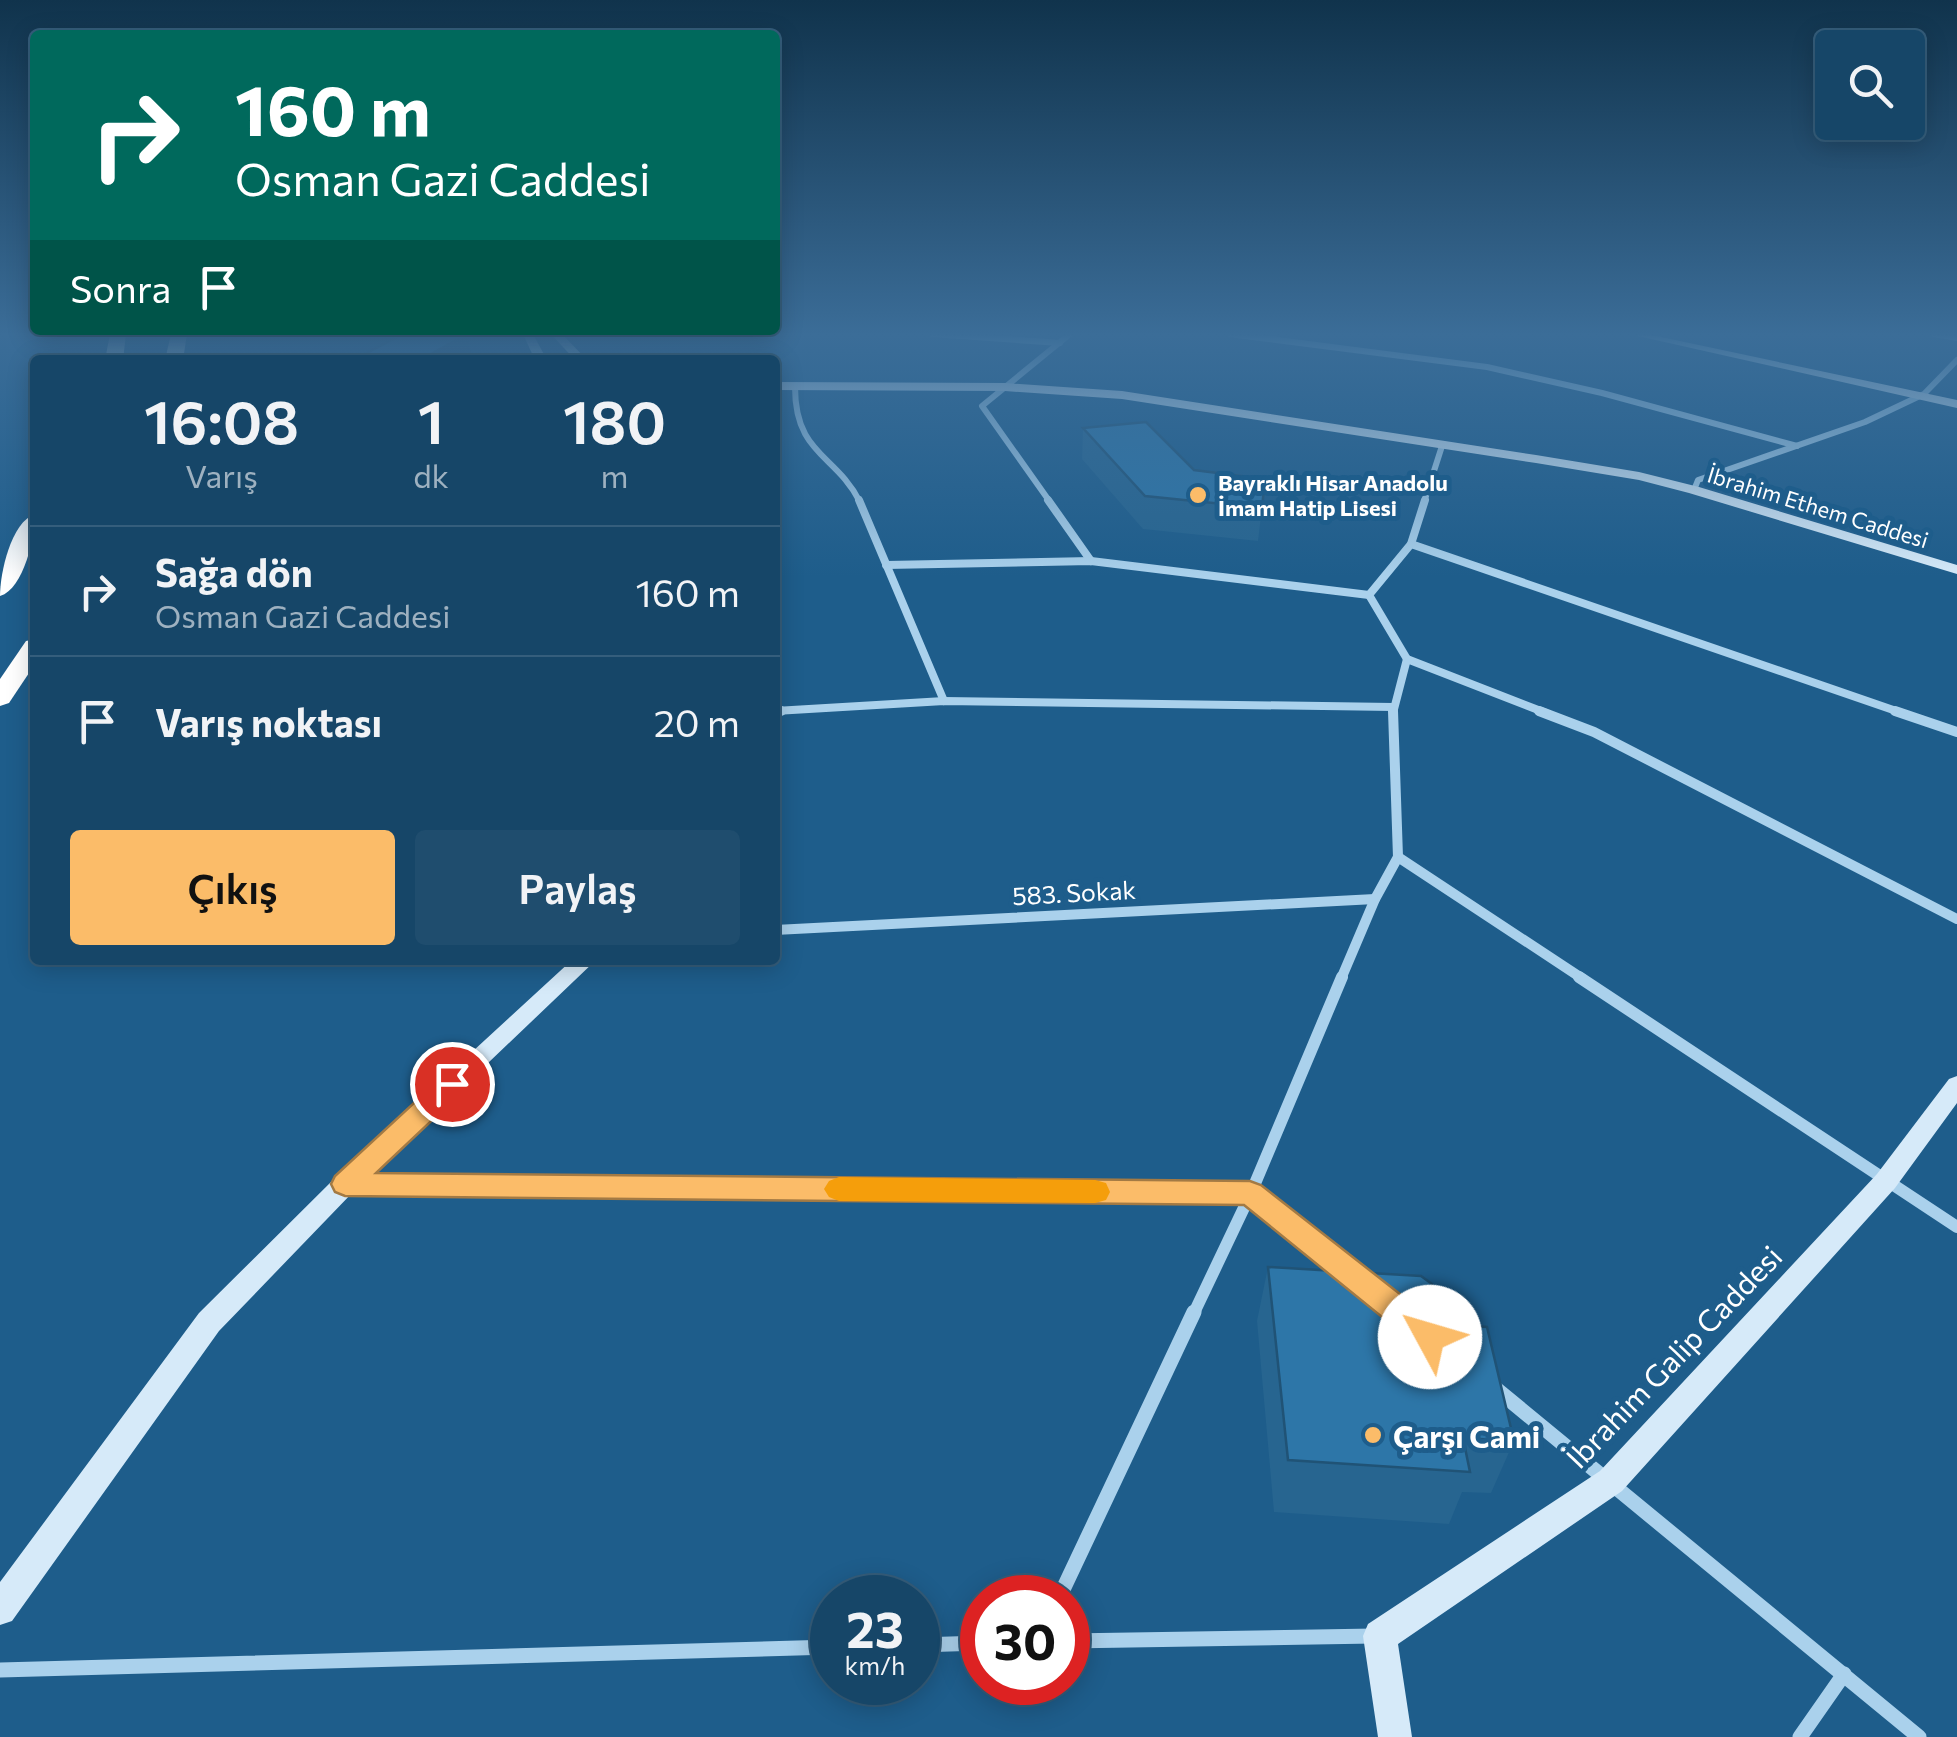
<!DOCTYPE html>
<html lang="tr">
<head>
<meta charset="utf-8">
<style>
  body { margin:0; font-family:Commissioner,sans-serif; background:#1f4d6e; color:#f1f3f6; height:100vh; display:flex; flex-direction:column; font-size:38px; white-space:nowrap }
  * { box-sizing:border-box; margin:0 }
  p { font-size:32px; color:#9eb1c0 }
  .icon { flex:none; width:55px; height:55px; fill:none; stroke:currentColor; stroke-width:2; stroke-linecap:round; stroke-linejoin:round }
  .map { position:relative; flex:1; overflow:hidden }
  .details { position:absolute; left:30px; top:355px; width:750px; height:610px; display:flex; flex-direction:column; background:#164668; border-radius:10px; box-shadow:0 5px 25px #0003,0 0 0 2px #355e7c }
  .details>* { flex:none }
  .guide { position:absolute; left:30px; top:30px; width:750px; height:305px; border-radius:10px; box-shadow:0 5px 25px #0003,0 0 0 2px #355e7c; background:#00695c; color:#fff; overflow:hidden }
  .buttons { position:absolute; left:1815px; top:30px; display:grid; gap:20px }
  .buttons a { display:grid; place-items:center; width:110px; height:110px; border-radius:10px; background:#164668; box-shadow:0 5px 25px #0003,0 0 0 2px #355e7c; font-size:50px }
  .speed { position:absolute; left:810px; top:1575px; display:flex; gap:20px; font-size:50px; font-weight:700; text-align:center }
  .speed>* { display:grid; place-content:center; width:130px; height:130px; border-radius:50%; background:#164668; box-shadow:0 5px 25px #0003,0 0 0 2px #355e7c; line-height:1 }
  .speed small { font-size:25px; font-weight:400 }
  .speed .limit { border:15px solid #d22; background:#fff; color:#111 }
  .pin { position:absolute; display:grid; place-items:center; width:85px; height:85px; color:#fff; margin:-42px; border:5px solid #fff; border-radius:50%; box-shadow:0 2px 10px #0007 }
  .me { position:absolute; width:110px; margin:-55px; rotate:309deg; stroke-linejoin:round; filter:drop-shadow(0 0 8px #0008) }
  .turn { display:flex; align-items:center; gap:35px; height:210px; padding:0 40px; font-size:45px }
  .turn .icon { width:130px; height:130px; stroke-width:2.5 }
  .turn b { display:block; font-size:70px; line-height:85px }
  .then { display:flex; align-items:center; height:95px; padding:0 40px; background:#0003; gap:20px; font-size:38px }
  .eta { display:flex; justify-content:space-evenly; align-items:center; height:170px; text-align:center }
  .eta b { font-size:60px; font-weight:600; line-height:70px }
  .button { display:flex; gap:20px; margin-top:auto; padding:20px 40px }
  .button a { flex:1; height:115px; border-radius:10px; background:#fbbc69; color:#111; font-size:40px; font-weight:600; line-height:115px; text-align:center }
  .button a+a { background:#1f4d6e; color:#f1f3f6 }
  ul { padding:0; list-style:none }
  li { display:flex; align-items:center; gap:30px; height:130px; padding:0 40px; border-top:2px solid #355e7c }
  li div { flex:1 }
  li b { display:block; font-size:38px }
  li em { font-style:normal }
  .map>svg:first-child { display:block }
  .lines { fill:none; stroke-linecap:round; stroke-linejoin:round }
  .street-far4 { stroke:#aad1ec; stroke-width:6 }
  .street-far3 { stroke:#aad1ec; stroke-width:8 }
  .street-far2 { stroke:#aad1ec; stroke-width:10 }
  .street-far1 { stroke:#aad1ec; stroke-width:12 }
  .street { stroke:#aad1ec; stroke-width:15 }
  .secondary { fill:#d6eaf9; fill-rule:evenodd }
  .highway { fill:#fff; fill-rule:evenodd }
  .wall { fill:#276590 }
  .shaded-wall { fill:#205376 }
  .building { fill:#2d76a8; stroke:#205376; stroke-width:2.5 }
  .route { fill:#fbbc69; stroke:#a37a44; stroke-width:2.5 }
  .slow { fill:#f59e0b }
  .poi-dot { fill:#fbbc69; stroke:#1e5d8b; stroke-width:4 }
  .labels { text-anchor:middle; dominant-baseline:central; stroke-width:10; stroke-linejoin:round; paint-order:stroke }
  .far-poi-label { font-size:22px; font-weight:bold; fill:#fff; stroke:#1e5d8b; text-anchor:start }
  .far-street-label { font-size:22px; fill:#fff; stroke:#1e5d8b }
  .street-label { font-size:25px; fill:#fff; stroke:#1e5d8b }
  .near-street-label { font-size:30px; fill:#fff; stroke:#1e5d8b }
  .near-poi-label { font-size:30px; font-weight:bold; fill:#fff; stroke:#1e5d8b; text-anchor:start }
</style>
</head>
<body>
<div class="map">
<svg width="1957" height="1737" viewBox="0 0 1957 1737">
  <rect width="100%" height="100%" fill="#1e5d8b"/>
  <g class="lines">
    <g class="street-far4">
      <path d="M933,334L1060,343"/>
      <path d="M1230,334L1487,367L1602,393L1797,446"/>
      <path d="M1934,334L1957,338"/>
      <path d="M795,387C795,455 836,454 860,502"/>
      <path d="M1694,490L1698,480L1865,422L1924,394L1957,360"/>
      <path d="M1050,502L982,406L1070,334"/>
      <path d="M1424,502L1442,446"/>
    </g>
    <g class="street-far3">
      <path d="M859,500L944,701"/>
      <path d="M1048,500L1091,561"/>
      <path d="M1411,544L1902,713"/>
      <path d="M886,565L1091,561L1369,595"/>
      <path d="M1407,659L1369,595L1411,544L1425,500"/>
      <path d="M775,711L944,701L1393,707"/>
      <path d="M1393,713L1407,659L1546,713"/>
    </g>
    <g class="street-far2">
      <path d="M775,711H781"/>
      <path d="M1539,711L1594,732L1957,919"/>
      <path d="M1895,711L1957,732"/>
      <path d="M1398,857L1583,979"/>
      <path d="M775,930L1375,899"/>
      <path d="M1341,979L1375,899L1398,857L1393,711"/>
    </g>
    <g class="street-far1">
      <path d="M1342,977L1251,1193L1357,1278"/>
      <path d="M1579,977L1957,1227"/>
      <path d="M351,1184L1251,1193L1193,1315"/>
    </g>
    <g class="street">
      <path d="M1495,1388L1919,1737"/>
      <path d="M1059,1598L1194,1312"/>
      <path d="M1068,1641L1374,1636"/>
      <path d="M918,1645L982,1643"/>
      <path d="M0,1670L832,1647"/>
      <path d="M1800,1737L1844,1674"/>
    </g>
    <g class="secondary">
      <path d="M523,334H533L547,360H535Z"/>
      <path d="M551,334H562L587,360H575Z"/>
      <path d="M1629,334H1647L1957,400V408Z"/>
      <path d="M775,382L1005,383L1122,391L1536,455L1639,472L1699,487L1957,565V574L1689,493L1639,480L1536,463L1122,399L1005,391L775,390Z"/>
      <path d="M572,960H596L354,1191L219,1331L12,1621L0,1625V1582L199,1313L336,1177Z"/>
      <path d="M1957,1076V1103L1895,1188L1622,1491L1398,1644L1412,1737H1378L1363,1636L1368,1624L1600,1471L1877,1174L1949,1079Z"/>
    </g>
    <g class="highway">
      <path d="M110,334H126L123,360H105Z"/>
      <path d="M171,334H187L183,360H165Z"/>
      <path d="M35,514C35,536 24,589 0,596C0,573 11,522 35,514Z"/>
      <path d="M35,639V664L9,703L0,706V679L26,641Z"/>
    </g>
  </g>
  <g class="wall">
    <path d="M361,356L473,360H362Z"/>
    <path d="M1083,428L1194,470L1262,508L1258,541L1143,529L1082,459Z"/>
    <path d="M1268,1267L1440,1324L1514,1441L1491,1493L1462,1492L1449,1524L1274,1512L1257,1321Z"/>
  </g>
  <path class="shaded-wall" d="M467,334L473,360H420Z"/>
  <g class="building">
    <path d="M403,334H467L420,360H391L361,356Z"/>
    <path d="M1146,422L1194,470L1265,479L1262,508L1145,496L1083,428Z"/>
    <path d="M1268,1267L1421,1276L1432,1284L1440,1324L1487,1327L1514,1441L1463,1438L1470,1472L1288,1460Z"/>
  </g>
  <linearGradient id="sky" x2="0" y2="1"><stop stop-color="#10334c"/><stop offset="0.58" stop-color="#3b6d98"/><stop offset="1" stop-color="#3b6d98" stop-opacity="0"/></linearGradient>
  <rect width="1957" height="577" fill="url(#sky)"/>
  <path class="route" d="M452,1074L462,1077L465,1084L462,1092L376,1173L1250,1181L1261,1185L1442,1327L1446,1337L1442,1347L1430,1351L1419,1347L1244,1205L345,1196L335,1192L331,1184L335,1176L442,1077Z"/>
  <path class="slow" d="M839,1177L1095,1180L1106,1183L1110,1192L1106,1200L1095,1203L839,1201L829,1197L824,1189L829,1181Z"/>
  <g class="poi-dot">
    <circle cx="1198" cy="495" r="10"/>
    <circle cx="1373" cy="1435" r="10"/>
  </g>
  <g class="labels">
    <g class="far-poi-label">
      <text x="1218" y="482">Bayraklı Hisar Anadolu<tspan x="1218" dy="25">İmam Hatip Lisesi</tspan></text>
    </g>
    <g class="far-street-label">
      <text transform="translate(1818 507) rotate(17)">İbrahim Ethem Caddesi</text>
    </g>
    <g class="street-label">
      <text transform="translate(1074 892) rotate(-3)">583. Sokak</text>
    </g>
    <g class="near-street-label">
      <text transform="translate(1673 1356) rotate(-46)">İbrahim Galip Caddesi</text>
    </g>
    <g class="near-poi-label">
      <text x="1393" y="1435">Çarşı Cami</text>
    </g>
  </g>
</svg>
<div class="buttons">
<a><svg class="icon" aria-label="search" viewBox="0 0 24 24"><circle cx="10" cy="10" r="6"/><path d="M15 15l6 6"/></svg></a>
</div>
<div class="speed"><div>23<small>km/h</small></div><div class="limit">30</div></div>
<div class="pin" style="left:452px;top:1084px;background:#d93025"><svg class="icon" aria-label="arrive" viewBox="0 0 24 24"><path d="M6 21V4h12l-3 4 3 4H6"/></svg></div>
<svg class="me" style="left:1430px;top:1337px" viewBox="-20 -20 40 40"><circle r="19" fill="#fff"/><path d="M0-13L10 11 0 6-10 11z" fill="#fbbc69"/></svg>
<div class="guide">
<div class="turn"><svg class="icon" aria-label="right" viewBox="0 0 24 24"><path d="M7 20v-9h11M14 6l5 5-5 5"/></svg><div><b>160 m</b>Osman Gazi Caddesi</div></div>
<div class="then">Sonra<svg class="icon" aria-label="arrive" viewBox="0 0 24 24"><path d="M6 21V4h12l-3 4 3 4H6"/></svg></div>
</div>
<section class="details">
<div class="eta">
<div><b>16:08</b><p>Varış</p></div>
<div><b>1</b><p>dk</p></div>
<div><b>180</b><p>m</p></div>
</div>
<ul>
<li><svg class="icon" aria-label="right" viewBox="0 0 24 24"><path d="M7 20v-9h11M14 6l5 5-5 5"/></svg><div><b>Sağa dön</b><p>Osman Gazi Caddesi</p></div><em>160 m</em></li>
<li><svg class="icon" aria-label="arrive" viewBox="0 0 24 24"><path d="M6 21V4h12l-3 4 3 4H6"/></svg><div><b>Varış noktası</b></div><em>20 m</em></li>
</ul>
<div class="button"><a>Çıkış</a><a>Paylaş</a></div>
</section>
</div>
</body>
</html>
